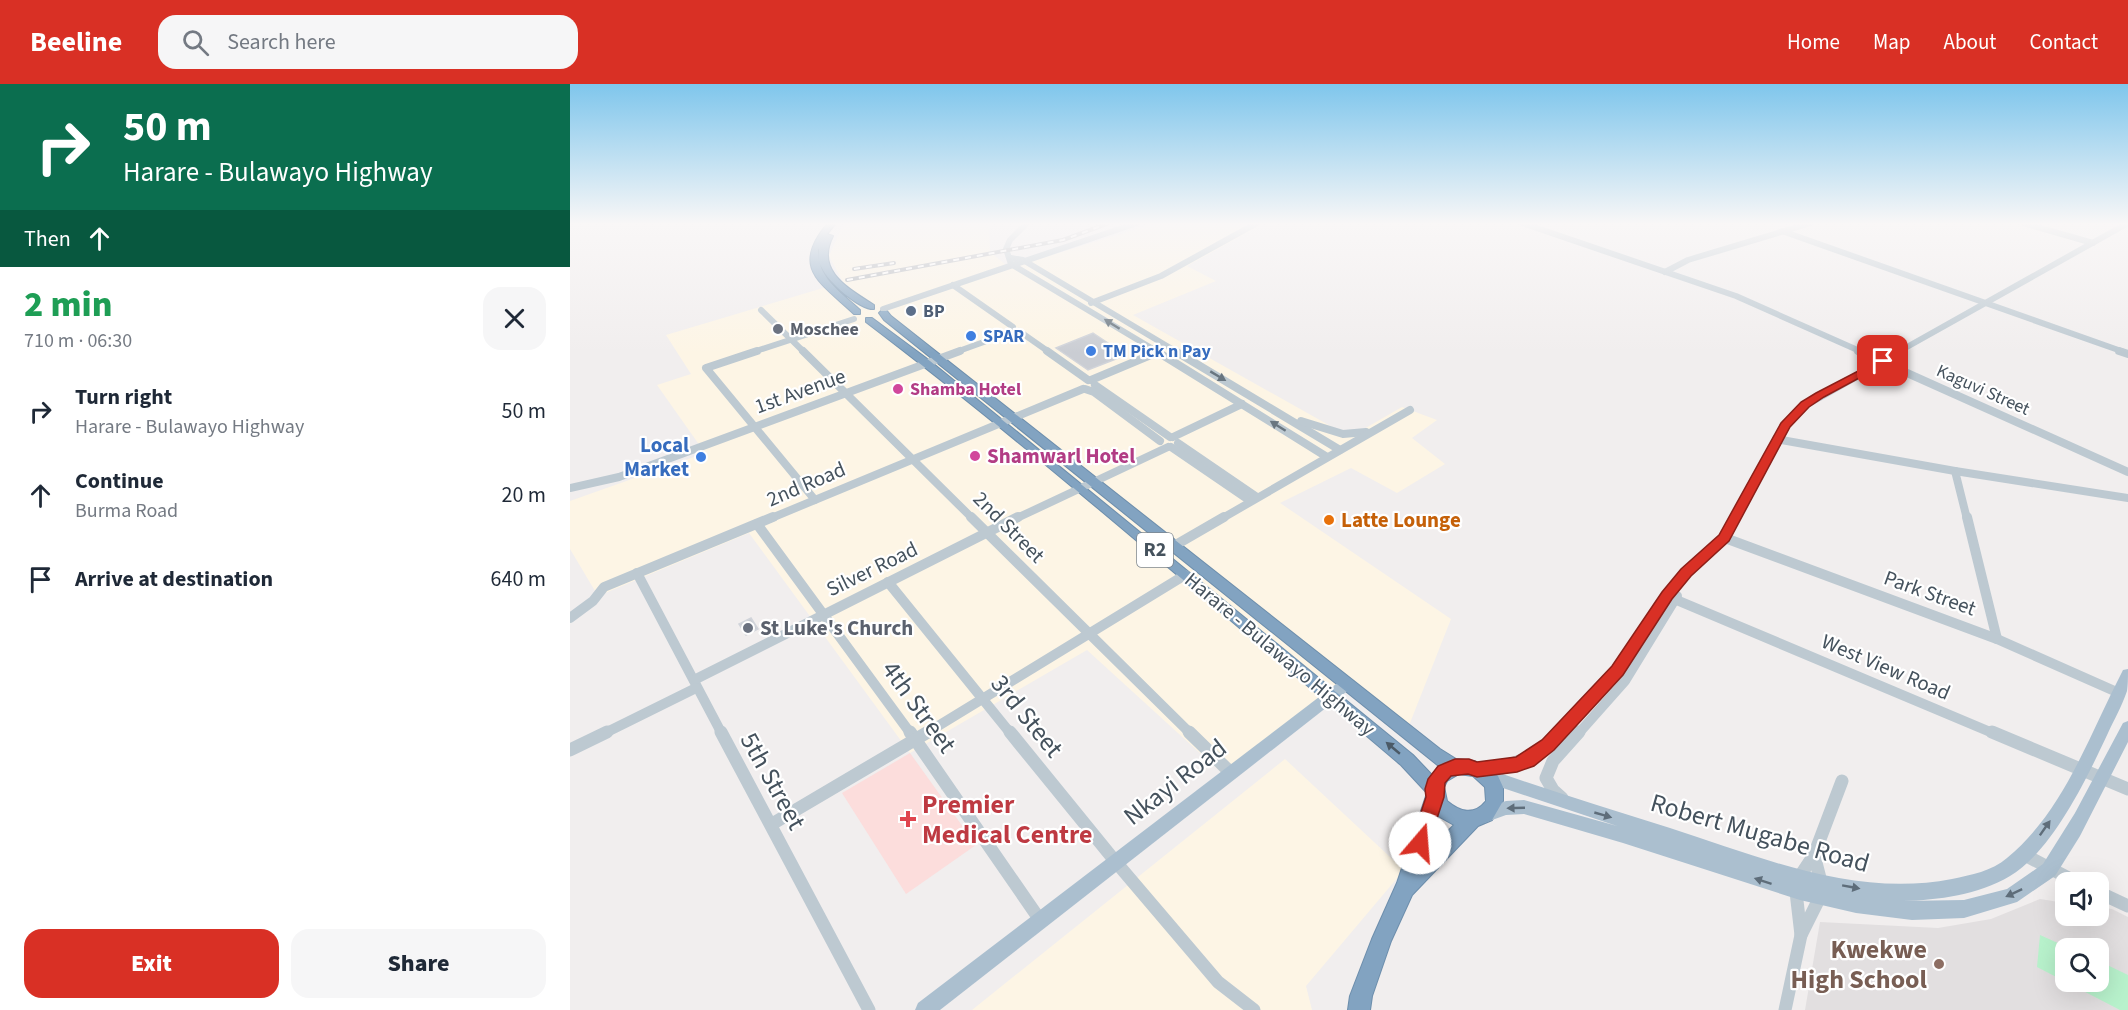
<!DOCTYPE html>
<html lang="en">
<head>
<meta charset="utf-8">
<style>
  body { margin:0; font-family:"Source Sans 3",sans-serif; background:#f6f6f7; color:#1f2937; height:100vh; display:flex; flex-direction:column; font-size:22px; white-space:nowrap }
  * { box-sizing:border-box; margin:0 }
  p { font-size:20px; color:#747a83 }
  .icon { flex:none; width:33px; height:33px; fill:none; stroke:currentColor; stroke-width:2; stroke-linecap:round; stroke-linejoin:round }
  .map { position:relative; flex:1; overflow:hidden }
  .panel { display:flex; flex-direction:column; background:#fff; width:570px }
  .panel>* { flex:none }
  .hud { background:#0b6e4f; color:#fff; overflow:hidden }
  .fabs { position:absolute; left:1485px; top:788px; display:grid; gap:12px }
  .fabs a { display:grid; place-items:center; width:54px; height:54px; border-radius:12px; background:#fff; box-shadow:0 6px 24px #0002; font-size:30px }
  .pin { position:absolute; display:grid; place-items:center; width:51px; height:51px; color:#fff; margin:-26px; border-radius:12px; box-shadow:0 3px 9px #0006 }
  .me { position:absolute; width:66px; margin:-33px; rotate:18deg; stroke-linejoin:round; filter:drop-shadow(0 0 4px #0008) }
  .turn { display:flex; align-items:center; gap:21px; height:126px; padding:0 24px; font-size:27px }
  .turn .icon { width:78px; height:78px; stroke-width:2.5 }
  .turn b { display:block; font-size:42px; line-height:51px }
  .then { display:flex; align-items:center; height:57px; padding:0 24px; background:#0003; gap:12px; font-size:22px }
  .round { display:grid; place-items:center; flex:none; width:63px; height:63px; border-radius:18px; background:#f6f6f7 }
  .head { display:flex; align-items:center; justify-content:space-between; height:102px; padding:0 24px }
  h1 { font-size:36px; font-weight:800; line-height:45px; color:#1e9e55 }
  .button { display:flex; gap:12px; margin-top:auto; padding:12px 24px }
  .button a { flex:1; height:69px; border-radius:18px; background:#d93025; color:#fff; font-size:24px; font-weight:800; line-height:69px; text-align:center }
  .button a+a { background:#f6f6f7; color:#1f2937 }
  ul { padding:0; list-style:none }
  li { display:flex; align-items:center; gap:18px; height:84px; padding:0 24px }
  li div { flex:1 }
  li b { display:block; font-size:22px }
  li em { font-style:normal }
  header { display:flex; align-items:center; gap:36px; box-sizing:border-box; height:84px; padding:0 30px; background:#d93025; color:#fff }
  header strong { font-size:28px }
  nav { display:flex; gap:33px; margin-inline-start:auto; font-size:21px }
  .search { width:420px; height:54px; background:#f6f6f7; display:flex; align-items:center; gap:15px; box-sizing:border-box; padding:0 21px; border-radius:18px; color:#747a83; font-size:22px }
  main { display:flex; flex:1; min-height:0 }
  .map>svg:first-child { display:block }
  .commercial { fill:#fdf5e5 }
  .education { fill:#e2dfe0; fill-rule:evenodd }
  .medical { fill:#fcdddc }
  .green { fill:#b8f2cc }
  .building { fill:#cacdd3; stroke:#d1d4da; stroke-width:1.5 }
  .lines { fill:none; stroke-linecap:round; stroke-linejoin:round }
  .highway-casing { stroke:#6d8eac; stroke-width:2 }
  .minor-far3 { stroke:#bdc9d1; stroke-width:6 }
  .minor-far2 { stroke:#bdc9d1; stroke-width:8 }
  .minor-far1 { stroke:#bdc9d1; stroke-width:10 }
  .minor { stroke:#bdc9d1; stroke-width:13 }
  .major { fill:#abbfcf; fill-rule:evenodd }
  .highway { fill:#82a3c1; fill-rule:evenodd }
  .rail-casing { stroke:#afb3b9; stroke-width:4 }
  .rail { stroke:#fff; stroke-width:2; stroke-dasharray:6; stroke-linecap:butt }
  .oneway { fill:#697680 }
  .oneway2 { fill:#4b5a67 }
  .oneway3 { fill:#5e6d7a }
  .route { fill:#d93025; stroke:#8d1f18; stroke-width:1.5 }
  .service-dot { fill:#5c6f8a; stroke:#fff; stroke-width:2 }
  .worship-dot { fill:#6b7280; stroke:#fff; stroke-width:2 }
  .shop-dot { fill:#3f7fe0; stroke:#fff; stroke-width:2 }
  .hotel-dot { fill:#d1479c; stroke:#fff; stroke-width:2 }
  .food-dot { fill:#e8710a; stroke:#fff; stroke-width:2 }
  .health-dot { fill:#e0444e; stroke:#fff; stroke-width:2 }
  .education-dot { fill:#8d6e63; stroke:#fff; stroke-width:2 }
  .labels { text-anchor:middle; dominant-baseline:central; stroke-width:4.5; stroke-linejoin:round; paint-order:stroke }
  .far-service-label { font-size:18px; font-weight:bold; fill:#4e5e75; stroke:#fff; text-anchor:start }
  .far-worship-label { font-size:18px; font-weight:bold; fill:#5b616d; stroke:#fff; text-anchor:start }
  .far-shop-label { font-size:18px; font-weight:bold; fill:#366cbe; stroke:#fff; text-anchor:start }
  .far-hotel-label { font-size:18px; font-weight:bold; fill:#b23c85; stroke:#fff; text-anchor:start }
  .far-street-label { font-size:18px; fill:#45525d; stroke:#fff }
  .shield { fill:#fff; stroke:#7d868e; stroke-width:1.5 }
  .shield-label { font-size:20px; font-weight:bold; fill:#45525d }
  .street-label { font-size:21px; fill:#45525d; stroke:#fff }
  .shop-label { font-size:21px; font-weight:bold; fill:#366cbe; stroke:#fff; text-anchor:end }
  .hotel-label { font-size:21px; font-weight:bold; fill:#b23c85; stroke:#fff; text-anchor:start }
  .food-label { font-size:21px; font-weight:bold; fill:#c56008; stroke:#fff; text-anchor:start }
  .worship-label { font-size:21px; font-weight:bold; fill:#5b616d; stroke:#fff; text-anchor:start }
  .near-street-label { font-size:26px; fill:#45525d; stroke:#fff }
  .near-health-label { font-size:26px; font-weight:bold; fill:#be3a42; stroke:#fff; text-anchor:start }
  .near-education-label { font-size:26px; font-weight:bold; fill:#785e54; stroke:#fff; text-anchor:end }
</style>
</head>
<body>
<header>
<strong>Beeline</strong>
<div class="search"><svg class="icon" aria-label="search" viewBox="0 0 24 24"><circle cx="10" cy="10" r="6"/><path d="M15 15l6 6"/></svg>Search here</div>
<nav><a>Home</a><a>Map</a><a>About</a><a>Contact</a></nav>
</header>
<main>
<section class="panel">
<div class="hud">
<div class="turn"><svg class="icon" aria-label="right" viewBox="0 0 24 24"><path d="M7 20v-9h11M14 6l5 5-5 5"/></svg><div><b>50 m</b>Harare - Bulawayo Highway</div></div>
<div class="then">Then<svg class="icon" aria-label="ahead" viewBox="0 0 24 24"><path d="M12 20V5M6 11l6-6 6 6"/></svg></div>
</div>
<div class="head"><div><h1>2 min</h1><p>710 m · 06:30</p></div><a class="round"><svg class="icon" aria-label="close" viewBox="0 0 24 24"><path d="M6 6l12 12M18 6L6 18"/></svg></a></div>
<ul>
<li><svg class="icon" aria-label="right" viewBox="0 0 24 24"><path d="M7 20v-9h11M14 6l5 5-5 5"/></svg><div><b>Turn right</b><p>Harare - Bulawayo Highway</p></div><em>50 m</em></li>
<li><svg class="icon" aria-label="ahead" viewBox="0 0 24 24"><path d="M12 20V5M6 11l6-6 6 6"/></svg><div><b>Continue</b><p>Burma Road</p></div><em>20 m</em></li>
<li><svg class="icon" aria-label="arrive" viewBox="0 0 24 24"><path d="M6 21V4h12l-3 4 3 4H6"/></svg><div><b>Arrive at destination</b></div><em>640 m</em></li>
</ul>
<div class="button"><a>Exit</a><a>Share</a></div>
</section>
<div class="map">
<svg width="1558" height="926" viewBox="0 0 1558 926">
  <rect width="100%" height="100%" fill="#f1eeee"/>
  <g class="commercial">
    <path d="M279,139H419L420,168L440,184L586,139H695L617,182L646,197L563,231L780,353L832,323L867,336L842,354L875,380L827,409L781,384L710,419L881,535L838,644L776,593L654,691L517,566L340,669L179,449L28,512L0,465V417L135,369L87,301L121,290L96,251L273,198L259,172L272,143Z"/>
    <path d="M715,675L834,786L736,902L742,926H402Z"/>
  </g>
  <path class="education" d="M1470,815L1495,819L1496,831H1528L1529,823L1542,825L1558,833V926H1235L1250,838L1368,844L1421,835ZM1496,864H1528V897H1496Z"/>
  <path class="medical" d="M340,669L406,761L336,810L272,709Z"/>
  <path class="green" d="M1470,851L1499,864H1496V897H1528L1529,877L1558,891V926H1550L1467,883Z"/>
  <g class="building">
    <path d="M523,249L556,271L518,286L486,264Z"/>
    <path d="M181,534L188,545L176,551L169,540Z"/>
  </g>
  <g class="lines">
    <defs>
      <g id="highway">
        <path d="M258,139H266L257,150L263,152C245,187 278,204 304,221V225C290,226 258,198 252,184C248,178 248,172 249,165L248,166C247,194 272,209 290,226V230H284C250,198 220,184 258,139Z"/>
        <path d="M311,227H317L321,232L870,665L886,675L904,677L920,684L928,692L933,703V717L922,736L908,742L842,811L821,857L802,912L800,926H778L780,912L802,855L827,799L857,709L831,681C654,532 480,378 296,238V234H302L360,277L843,671L862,691L870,683L314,236L309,229ZM889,690L903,692L915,703L916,717C904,732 890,728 877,717L874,703L877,697ZM868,732L884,741L856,769Z"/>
      </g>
    </defs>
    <use href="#highway" class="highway-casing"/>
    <g class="minor-far3">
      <path d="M457,139L440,156L436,165L441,180L588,268"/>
      <path d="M952,139L1166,212L1292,268"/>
      <path d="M1453,139L1523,159"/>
      <path d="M1212,147L1554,268"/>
      <path d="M441,174L453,176L607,268"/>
      <path d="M1095,188L1118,176L1241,139"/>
      <path d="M383,201L443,243"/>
      <path d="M521,219L591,192L687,139"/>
      <path d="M313,225L567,139"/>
      <path d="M191,226L234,268"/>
      <path d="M449,247L479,268"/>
      <path d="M183,268L284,235"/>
      <path d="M386,268L436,250"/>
      <path d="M1328,268L1558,139"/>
    </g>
    <g class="minor-far2">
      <path d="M187,267L136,284L245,416"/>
      <path d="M233,267L403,435"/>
      <path d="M477,267L518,296"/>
      <path d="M586,267L757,373"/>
      <path d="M605,267L770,366"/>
      <path d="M1288,267L1558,388"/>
      <path d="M1549,267L1558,270"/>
      <path d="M521,296L588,268"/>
      <path d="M525,301L600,353"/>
      <path d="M515,305L524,308L590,357"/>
      <path d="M731,337L773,350L796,348"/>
      <path d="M603,353L672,320"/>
      <path d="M1206,355L1385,387L1558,414"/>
      <path d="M608,359L687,413"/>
      <path d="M601,363L680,417"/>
      <path d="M1385,387L1397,435"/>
      <path d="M0,404L49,393L390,267"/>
      <path d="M199,435L513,305"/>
      <path d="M445,435L598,363"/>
      <path d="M651,435L840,326"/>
      <path d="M1165,435L1215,341L1235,321L1331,267"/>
    </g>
    <g class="minor-far1">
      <path d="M401,433L621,650"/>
      <path d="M1397,433L1427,555"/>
      <path d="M187,440L341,650"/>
      <path d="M1155,454L1427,555L1549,609"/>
      <path d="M590,470L654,433"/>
      <path d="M67,489L152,650"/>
      <path d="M318,498L441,650"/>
      <path d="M1097,512L1425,650"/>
      <path d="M0,534L23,517L34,503L203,433"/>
      <path d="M124,596L448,433"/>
      <path d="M33,650L126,604"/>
      <path d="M355,650L615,491"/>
      <path d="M989,650L1038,598L1056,576L1097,512L1116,489L1155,454L1166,433"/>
      <path d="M1008,650L1055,597L1107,512"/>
    </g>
    <g class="minor">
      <path d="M151,648L299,926"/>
      <path d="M340,648L470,836"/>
      <path d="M440,648L545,777L648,898L684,926"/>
      <path d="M619,648L660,688"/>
      <path d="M1422,648L1558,705"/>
      <path d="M0,666L37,648"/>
      <path d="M909,685C946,682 964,675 990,648"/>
      <path d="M992,714L983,706L976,694L983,677L1009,648"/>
      <path d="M202,740L358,648"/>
      <path d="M1453,770L1506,798"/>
      <path d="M1528,808L1558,822"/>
      <path d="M1231,851L1226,808L1230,792L1244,771L1272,697"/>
      <path d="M1215,926L1231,851L1250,813L1251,798L1244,771"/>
    </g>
    <g class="major">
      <path d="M1558,585C1558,592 1558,601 1557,607C1552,622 1544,636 1538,649C1517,694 1483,766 1440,792C1408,811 1369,816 1333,817L1394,816L1437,805L1473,780L1505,729L1553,639L1558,637V658L1510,752L1485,792L1447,818L1394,834L1342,836L1286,829L1230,816L1053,759L954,730L936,731L914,739L908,737L906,732L908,727L936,717L954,716L1047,742L912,697L910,692L912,687L918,685C978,706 1039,725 1100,744C1190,773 1285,814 1382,795C1401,791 1422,787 1437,774C1495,726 1519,651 1553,586Z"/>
      <path d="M775,595L780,597L782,601L780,605L370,926H345L348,919L770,597Z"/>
    </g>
    <use href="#highway" class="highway"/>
    <defs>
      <g id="rail">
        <path d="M284,185L324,179"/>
        <path d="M277,196L493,156L539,139"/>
      </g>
    </defs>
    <use href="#rail" class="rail-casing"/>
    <use href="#rail" class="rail"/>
  </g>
  <defs><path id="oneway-solid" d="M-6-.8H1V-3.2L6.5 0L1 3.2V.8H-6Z" transform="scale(1.5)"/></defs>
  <g class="oneway">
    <use href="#oneway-solid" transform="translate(542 240) rotate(-148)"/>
    <use href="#oneway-solid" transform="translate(648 292) rotate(31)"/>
    <use href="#oneway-solid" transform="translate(708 342) rotate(-148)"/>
  </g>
  <use class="oneway2" href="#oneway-solid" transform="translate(823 664) rotate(-140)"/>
  <g class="oneway3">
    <use href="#oneway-solid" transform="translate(946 724) rotate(178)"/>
    <use href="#oneway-solid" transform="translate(1033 731) rotate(16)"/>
    <use href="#oneway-solid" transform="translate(1475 744) rotate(-55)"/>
    <use href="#oneway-solid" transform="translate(1193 797) rotate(-162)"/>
    <use href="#oneway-solid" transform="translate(1281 803) rotate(10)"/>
    <use href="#oneway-solid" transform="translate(1444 809) rotate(155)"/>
  </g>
  <linearGradient id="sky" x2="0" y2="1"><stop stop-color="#7fc6ec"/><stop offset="0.52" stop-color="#f9f7f7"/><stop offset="1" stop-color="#f9f7f7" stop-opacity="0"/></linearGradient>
  <rect width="1558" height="269" fill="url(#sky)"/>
  <path class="route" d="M1313,274L1318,277L1317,279L1254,313L1239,323L1220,343L1159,457L1121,492L1102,515L1053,591L984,666L964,682L947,688L907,693L898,690L881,692L875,699L874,713L857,765L850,767L844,765L841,759L856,713L855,705L858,695L868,682L885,675H899L907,678L946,673L972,656L1042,582L1092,508L1111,485L1149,451L1211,339L1231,318L1246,309Z"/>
  <circle class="service-dot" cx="341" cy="227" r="6"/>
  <g class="worship-dot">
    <circle cx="208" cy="245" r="6"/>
    <circle cx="178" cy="544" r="6"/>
  </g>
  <g class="shop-dot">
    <circle cx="401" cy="252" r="6"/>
    <circle cx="521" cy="267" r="6"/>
    <circle cx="131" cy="373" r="6"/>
  </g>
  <g class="hotel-dot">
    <circle cx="328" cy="305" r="6"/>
    <circle cx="405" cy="372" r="6"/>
  </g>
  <circle class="food-dot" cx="759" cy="436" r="6"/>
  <path class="health-dot" d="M335 726h6v6h6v6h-6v6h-6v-6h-6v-6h6z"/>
  <circle class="education-dot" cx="1369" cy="880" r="6"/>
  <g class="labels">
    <g class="far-service-label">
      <text x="353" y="227">BP</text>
    </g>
    <g class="far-worship-label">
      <text x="220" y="245">Moschee</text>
    </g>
    <g class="far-shop-label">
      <text x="413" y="252">SPAR</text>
      <text x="533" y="267">TM Pick n Pay</text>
    </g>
    <g class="far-hotel-label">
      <text x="340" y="305">Shamba Hotel</text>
    </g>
    <g class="far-street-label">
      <text transform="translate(1413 306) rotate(24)">Kaguvi Street</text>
    </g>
    <rect class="shield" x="567" y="449" width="36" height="34" rx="4.5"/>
    <g class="shield-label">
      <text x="585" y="466">R2</text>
    </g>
    <g class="street-label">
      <text transform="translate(230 307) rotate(-20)">1st Avenue</text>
      <text transform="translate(236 400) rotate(-23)">2nd Road</text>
      <text transform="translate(439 443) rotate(45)">2nd Street</text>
      <text transform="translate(302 485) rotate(-26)">Silver Road</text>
      <text transform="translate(1360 509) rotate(20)">Park Street</text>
      <text transform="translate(710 570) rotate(40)">Harare - Bulawayo Highway</text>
      <text transform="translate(1316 583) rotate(23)">West View Road</text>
    </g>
    <g class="shop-label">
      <text x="119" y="361">Local<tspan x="119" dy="24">Market</tspan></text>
    </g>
    <g class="hotel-label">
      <text x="417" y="372">Shamwarl Hotel</text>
    </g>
    <g class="food-label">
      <text x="771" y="436">Latte Lounge</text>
    </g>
    <g class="worship-label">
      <text x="190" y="544">St Luke's Church</text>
    </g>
    <g class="near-street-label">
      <text transform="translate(349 623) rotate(54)">4th Street</text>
      <text transform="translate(457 632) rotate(51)">3rd Steet</text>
      <text transform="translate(203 697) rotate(61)">5th Street</text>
      <text transform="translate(605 698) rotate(-38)">Nkayi Road</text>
      <text transform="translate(1190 749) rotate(16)">Robert Mugabe Road</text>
    </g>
    <g class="near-health-label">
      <text x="352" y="720">Premier<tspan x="352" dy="30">Medical Centre</tspan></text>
    </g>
    <g class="near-education-label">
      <text x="1357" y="865">Kwekwe<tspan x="1357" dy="30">High School</tspan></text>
    </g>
  </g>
</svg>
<div class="fabs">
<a><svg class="icon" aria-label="sound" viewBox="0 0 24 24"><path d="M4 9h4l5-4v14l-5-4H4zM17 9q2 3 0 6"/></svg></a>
<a><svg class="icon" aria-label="search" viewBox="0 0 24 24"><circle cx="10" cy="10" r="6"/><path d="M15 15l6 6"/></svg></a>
</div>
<div class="pin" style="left:1313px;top:277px;background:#d93025"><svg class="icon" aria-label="arrive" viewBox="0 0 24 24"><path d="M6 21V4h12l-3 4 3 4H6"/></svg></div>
<svg class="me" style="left:850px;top:759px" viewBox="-20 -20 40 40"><circle r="19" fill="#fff"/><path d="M0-13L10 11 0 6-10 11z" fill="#d93025"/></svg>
</div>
</main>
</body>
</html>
